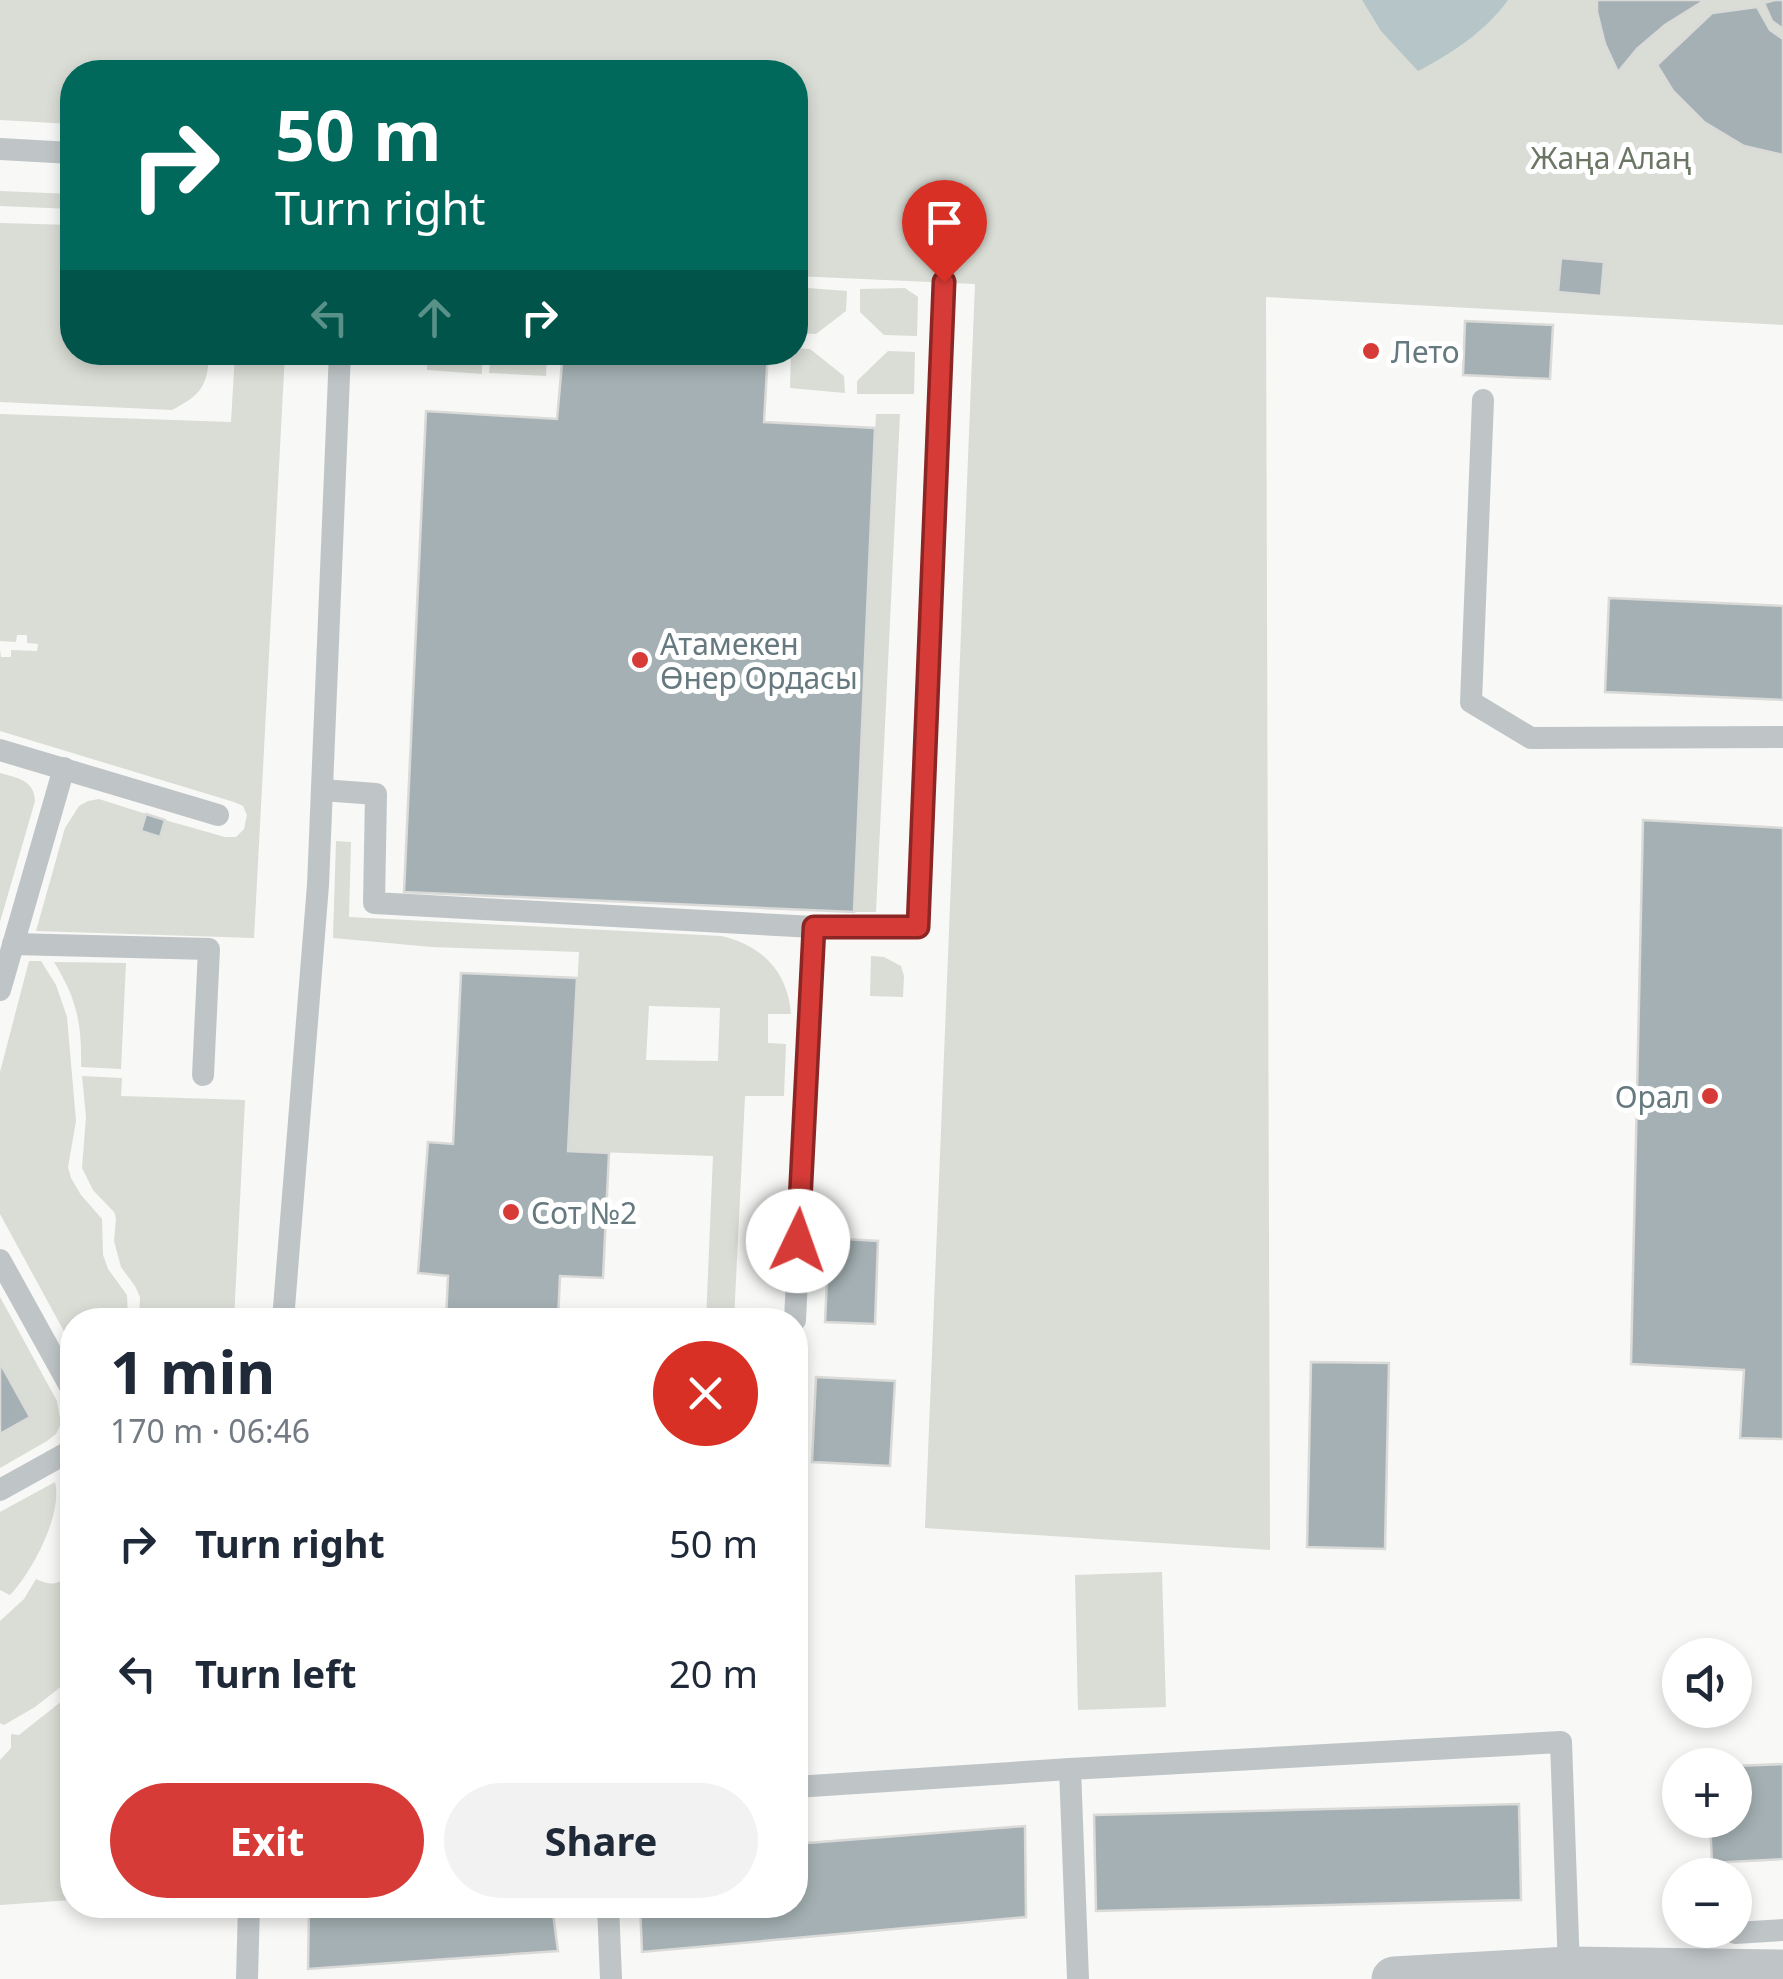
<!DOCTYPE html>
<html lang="en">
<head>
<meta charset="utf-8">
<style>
  body { margin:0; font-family:"Noto Sans",sans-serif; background:#f2f2f3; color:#1f2937; height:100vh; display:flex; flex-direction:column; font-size:38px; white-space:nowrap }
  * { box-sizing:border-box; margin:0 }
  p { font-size:32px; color:#747a83 }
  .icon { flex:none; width:55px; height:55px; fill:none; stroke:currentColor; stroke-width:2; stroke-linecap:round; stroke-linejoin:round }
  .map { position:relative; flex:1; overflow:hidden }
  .details { position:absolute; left:60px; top:1308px; width:748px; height:610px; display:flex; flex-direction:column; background:#fff; border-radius:40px; box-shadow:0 5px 15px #0003 }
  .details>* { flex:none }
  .banner { position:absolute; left:60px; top:60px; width:748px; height:305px; border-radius:40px; box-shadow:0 5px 15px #0003; background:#00695c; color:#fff; overflow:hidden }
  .tools { position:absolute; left:1662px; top:1638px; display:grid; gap:20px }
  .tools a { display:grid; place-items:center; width:90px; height:90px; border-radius:50%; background:#fff; box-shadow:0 5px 15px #0003; font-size:50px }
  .pin { position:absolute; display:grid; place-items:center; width:85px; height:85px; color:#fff; margin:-102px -42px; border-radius:50% 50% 50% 0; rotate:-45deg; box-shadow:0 0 10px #0007 }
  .pin .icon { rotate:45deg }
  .me { position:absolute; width:110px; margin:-55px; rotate:3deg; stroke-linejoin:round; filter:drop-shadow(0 0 8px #0008) }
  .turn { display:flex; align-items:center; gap:35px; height:210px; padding:0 50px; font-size:45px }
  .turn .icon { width:130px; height:130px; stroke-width:2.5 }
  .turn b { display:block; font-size:70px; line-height:85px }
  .lanes { display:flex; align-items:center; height:95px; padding:0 50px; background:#0003; justify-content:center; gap:50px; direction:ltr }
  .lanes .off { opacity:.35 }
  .round { display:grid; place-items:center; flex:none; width:105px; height:105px; border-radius:52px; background:#f2f2f3 }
  .summary { display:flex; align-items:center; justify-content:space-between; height:170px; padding:0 50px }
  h1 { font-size:60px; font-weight:700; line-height:75px }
  .cta { display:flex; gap:20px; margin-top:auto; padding:20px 50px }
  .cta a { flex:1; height:115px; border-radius:60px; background:#d73b37; color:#fff; font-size:40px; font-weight:700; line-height:115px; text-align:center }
  .cta a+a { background:#f2f2f3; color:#1f2937 }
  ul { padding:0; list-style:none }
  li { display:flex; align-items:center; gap:30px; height:130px; padding:0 50px }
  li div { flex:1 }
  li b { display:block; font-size:38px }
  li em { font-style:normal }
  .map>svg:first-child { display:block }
  .green { fill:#d9ddd5; fill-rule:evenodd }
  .water { fill:#b6c5c7 }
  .building { fill:#a4b0b3; stroke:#dadad8; stroke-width:2.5 }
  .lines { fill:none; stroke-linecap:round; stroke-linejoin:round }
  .lane { stroke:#bfc5c7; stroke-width:22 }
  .street { stroke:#bfc5c7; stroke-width:45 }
  .route-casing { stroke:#8c2624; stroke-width:25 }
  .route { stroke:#d73b37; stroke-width:18 }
  .poi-dot { fill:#d73b37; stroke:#fff; stroke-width:4 }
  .labels { text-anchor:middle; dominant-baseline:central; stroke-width:10; stroke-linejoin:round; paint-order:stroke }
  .park-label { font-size:30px; fill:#6b7764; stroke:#fff }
  .poi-label { font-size:30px; fill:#65797f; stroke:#fff; text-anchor:start }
</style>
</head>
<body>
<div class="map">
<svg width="1783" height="1979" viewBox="0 0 1783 1979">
  <rect width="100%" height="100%" fill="#f8f8f6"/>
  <g class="green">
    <path d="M0,0H1783V325L1266,297L1270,1550L925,1528L975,284L795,276V72H72V124L0,120Z"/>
    <path d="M0,191L72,194V209L0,206Z"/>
    <path d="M0,223L72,225V352L209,353C208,386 201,395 172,410L0,402Z"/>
    <path d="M808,288L847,291L846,311L816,334L795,333V298Z"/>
    <path d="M905,288L918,297L917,336L884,335L860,312V289Z"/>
    <path d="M795,348L810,349L844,376L845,393L790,388L791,353L795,352Z"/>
    <path d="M888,351L915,352L914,394H857V381Z"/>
    <path d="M235,353H285L254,938L36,931L65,828L79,806L88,801L99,799L146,814L142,831L160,837L165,820L225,837H236L244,829L247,815L243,806L234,802L0,731V650L1,657H11V650L37,651L38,644L27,643V635H17L16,642L0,641V414L231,422Z"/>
    <path d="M427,353H474L482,358V374L427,370Z"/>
    <path d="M499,353H547L546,376L489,373L490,361Z"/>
    <path d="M876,414H900L876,912H854Z"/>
    <path d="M0,773C18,778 34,780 35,801L0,922Z"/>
    <path d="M336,841L351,842L349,917L721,936C762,945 788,972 791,1014H768V1043L786,1044L784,1096H745L734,1320H706L713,1156L568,1151L579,952L432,947L333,938ZM649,1006L720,1008L718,1061L646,1060Z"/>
    <path d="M871,956L884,957L901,966L904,976L903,997L870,996Z"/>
    <path d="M29,961H41L56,985L67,1017L76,1121L68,1167L71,1178L81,1195L102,1219L103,1255L108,1269L127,1295L128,1320H72V1346L0,1214V1072Z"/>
    <path d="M54,962L126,963L121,1069L81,1067C82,1024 77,999 54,962Z"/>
    <path d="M82,1076L122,1078L121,1096L245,1100L234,1320H139L140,1297L135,1286L121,1267L114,1241L116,1218L114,1212L93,1190L82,1168L86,1117Z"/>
    <path d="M0,1297L57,1401L61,1424L56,1434L47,1441L0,1468V1434L30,1417L0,1363Z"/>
    <path d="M55,1482C63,1514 32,1572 10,1595L0,1590V1512Z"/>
    <path d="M72,1567V1678L35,1707L4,1725L0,1723V1621L24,1599L36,1579C54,1587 62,1585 72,1567Z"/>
    <path d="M1162,1572L1166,1707L1078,1710L1075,1575Z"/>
    <path d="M72,1693V1900L0,1905V1760L11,1748V1734L19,1735Z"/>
  </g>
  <path class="water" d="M1362,0H1508C1486,31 1451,54 1418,71L1381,31Z"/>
  <g class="building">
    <path d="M1597,0H1709L1702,2L1665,25L1637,49L1618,72L1605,44L1597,12Z"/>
    <path d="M1775,0H1783V29L1772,21L1764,3Z"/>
    <path d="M1757,7L1770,30L1783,39V155L1744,146L1704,122L1673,91L1657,65L1712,13Z"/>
    <path d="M1561,258L1604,262L1601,296L1558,292Z"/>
    <path d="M1465,321L1553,325L1550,379L1463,375Z"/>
    <path d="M563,352H768L764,422L875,428L854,912L404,892L426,411L557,419Z"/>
    <path d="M1609,598L1783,606V700L1605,692Z"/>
    <path d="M146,814L165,820L160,837L141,831Z"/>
    <path d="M1643,820L1783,828V1439L1740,1438L1744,1370L1631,1364Z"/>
    <path d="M461,973L577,978L568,1151L609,1153L603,1278L560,1276L558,1320H446L448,1276L418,1273L428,1142L453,1144Z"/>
    <path d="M829,1238L878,1241L875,1324L825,1322Z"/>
    <path d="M1311,1362L1389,1363L1385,1549L1307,1547Z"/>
    <path d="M0,1363L30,1417L0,1434Z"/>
    <path d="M816,1377L895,1381L890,1466L812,1462Z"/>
    <path d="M1783,1764V1859L1712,1863L1710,1820H1735V1766Z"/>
    <path d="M1519,1804L1521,1900L1096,1911L1094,1815Z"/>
    <path d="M1025,1826L1026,1917L642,1952L640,1905H795V1844Z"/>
    <path d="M309,1905H552L558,1951L308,1969Z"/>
  </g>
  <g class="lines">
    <g class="lane">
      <path d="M0,149L72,153"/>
      <path d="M1483,400L1471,702L1531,738L1783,737"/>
      <path d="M0,750L218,815"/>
      <path d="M322,790L376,794L374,903L814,927H918L944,282"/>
      <path d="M13,944L209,949L203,1075"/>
      <path d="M0,990L64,768"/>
      <path d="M0,1260L72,1390"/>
      <path d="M283,1320L318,885L340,352"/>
      <path d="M795,1320L814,927"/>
      <path d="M0,1490L72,1450"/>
      <path d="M1070,1769L1078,1979"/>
      <path d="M795,1787L1070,1769L1561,1742L1569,1969"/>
      <path d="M608,1905L611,1979"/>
      <path d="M1735,1933L1783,1930"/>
      <path d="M247,1979L249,1905"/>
    </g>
    <path class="street" d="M1394,1979L1569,1969L1783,1972"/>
  </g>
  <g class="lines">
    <defs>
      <path id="route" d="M798,1241L814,927H918L944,282"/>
    </defs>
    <use href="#route" class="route-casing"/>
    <use href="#route" class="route"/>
  </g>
  <g class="poi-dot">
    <circle cx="1371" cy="351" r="10"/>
    <circle cx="640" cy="660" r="10"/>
    <circle cx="1710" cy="1096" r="10"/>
    <circle cx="511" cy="1212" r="10"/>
  </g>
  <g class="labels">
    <g class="park-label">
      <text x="1611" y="157">Жаңа Алаң</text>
    </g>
    <g class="poi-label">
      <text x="1391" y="351">Лето</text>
      <text x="660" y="643">Атамекен<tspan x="660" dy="34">Өнер Ордасы</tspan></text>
      <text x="1690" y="1096" text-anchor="end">Орал</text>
      <text x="531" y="1212">Сот №2</text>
    </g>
  </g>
</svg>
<div class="tools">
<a><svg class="icon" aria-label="sound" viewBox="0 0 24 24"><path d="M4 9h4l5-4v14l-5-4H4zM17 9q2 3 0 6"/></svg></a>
<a>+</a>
<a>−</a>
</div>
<div class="pin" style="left:944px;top:282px;background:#d93025"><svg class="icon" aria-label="arrive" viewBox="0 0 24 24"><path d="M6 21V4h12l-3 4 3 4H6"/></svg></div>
<svg class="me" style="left:798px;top:1241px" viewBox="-20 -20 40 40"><circle r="19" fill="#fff"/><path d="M0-13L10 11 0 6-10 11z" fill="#d73b37"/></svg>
<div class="banner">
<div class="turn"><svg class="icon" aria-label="right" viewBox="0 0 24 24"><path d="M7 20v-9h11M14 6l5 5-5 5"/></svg><div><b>50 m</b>Turn right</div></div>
<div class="lanes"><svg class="icon off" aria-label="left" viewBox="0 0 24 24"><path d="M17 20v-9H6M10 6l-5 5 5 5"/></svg><svg class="icon off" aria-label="ahead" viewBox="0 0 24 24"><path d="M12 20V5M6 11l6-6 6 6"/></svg><svg class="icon" aria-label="right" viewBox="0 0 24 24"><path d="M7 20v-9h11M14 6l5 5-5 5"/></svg></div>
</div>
<section class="details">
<div class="summary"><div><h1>1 min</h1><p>170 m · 06:46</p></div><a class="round" style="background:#d93025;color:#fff"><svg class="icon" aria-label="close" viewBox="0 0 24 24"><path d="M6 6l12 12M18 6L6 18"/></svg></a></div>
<ul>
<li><svg class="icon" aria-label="right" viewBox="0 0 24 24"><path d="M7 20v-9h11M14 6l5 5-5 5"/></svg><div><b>Turn right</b></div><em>50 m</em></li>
<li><svg class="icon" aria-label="left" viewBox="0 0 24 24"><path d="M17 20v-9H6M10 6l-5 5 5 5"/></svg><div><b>Turn left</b></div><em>20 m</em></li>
</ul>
<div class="cta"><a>Exit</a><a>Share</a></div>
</section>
</div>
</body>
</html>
